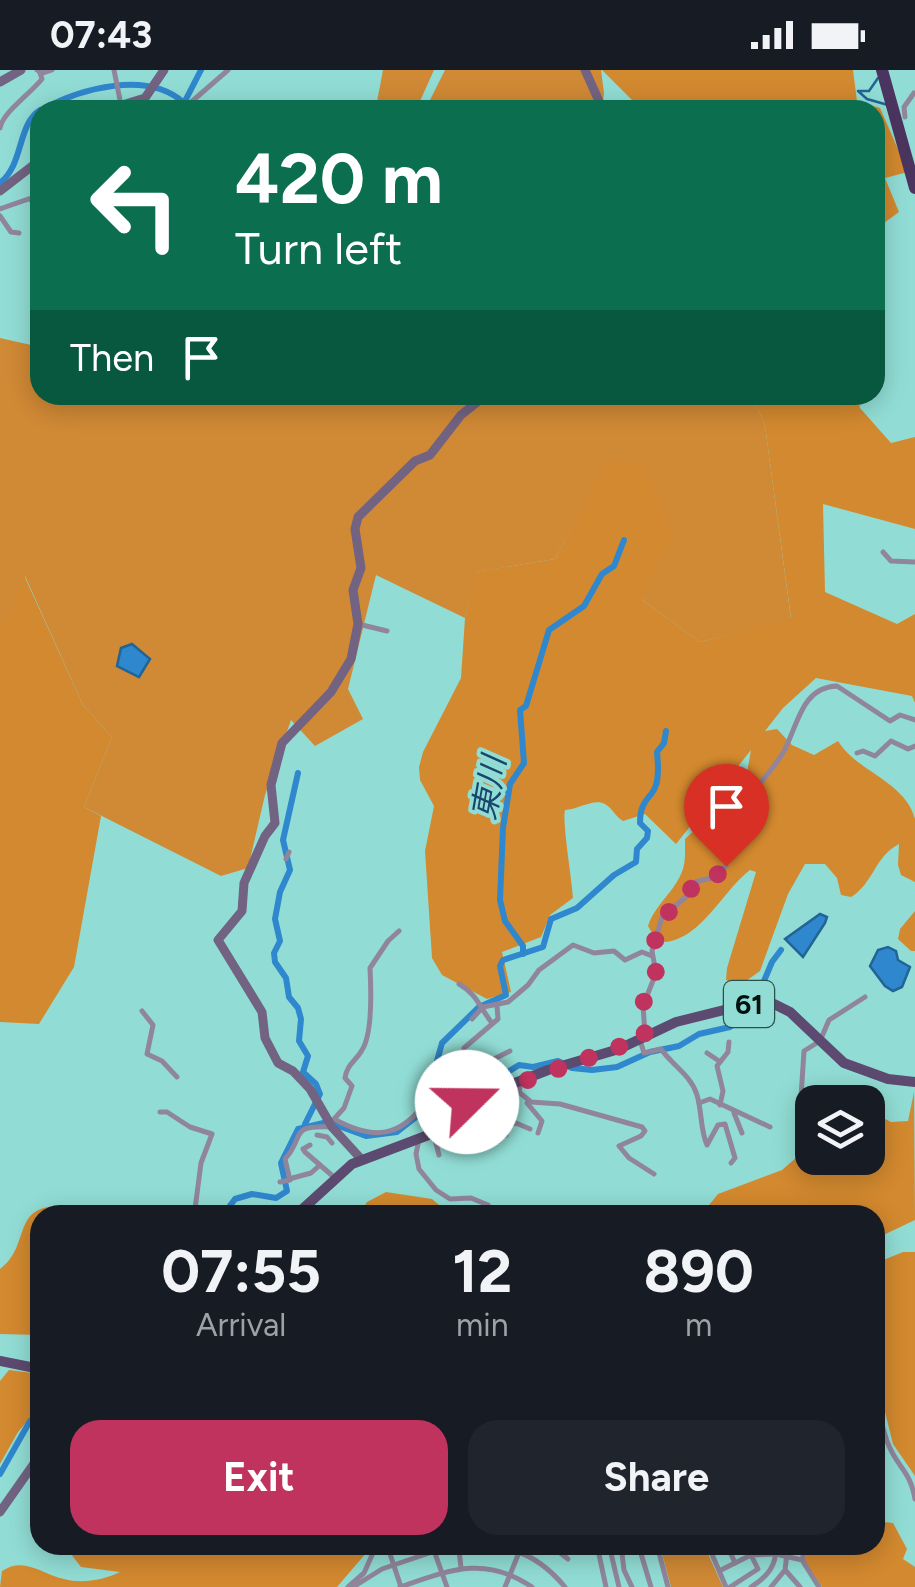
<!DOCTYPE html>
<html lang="en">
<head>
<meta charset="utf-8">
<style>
  body { margin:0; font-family:Figtree,"Noto Sans JP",sans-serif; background:#20242c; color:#f1f3f6; height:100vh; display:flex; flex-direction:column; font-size:38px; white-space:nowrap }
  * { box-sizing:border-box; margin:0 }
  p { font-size:32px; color:#9ea1a6 }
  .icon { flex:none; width:55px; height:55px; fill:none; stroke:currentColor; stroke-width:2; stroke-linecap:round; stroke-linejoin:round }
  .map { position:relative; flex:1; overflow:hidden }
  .panel { position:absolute; left:30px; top:1135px; width:855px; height:350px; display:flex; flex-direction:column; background:#171b24; border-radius:30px; box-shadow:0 5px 25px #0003 }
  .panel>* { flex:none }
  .banner { position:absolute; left:30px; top:30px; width:855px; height:305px; border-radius:30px; box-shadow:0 5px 25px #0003; background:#0b6e4f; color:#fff; overflow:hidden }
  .controls { position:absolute; left:795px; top:1015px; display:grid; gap:20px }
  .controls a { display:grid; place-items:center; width:90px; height:90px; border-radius:20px; background:#171b24; box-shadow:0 5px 25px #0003; font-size:50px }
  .pin { position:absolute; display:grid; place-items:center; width:85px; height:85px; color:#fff; margin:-102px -42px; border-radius:50% 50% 50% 0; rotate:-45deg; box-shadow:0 0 10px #0007 }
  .pin .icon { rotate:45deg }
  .me { position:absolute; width:110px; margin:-55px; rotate:68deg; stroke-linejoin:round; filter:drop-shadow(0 0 8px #0008) }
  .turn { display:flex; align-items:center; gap:35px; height:210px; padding:0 40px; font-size:45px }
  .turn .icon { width:130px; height:130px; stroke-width:2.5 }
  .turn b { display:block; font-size:70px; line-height:85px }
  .then { display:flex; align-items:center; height:95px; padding:0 40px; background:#0003; gap:20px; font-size:38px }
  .eta { display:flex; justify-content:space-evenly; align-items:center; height:170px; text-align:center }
  .eta b { font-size:60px; font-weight:700; line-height:70px }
  .button { display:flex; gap:20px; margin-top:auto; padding:20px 40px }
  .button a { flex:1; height:115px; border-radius:30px; background:#c1335f; color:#fff; font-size:40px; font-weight:700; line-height:115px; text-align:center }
  .button a+a { background:#20242c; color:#f1f3f6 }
  .status { display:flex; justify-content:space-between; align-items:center; height:70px; padding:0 50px; background:#171b24; direction:ltr }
  .status svg { height:28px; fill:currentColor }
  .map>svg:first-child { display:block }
  .green { fill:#d08935 }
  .forest { fill:#d3892f }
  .water { fill:#2f87ce; stroke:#216495; stroke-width:2.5 }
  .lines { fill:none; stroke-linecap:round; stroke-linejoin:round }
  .stream { stroke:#216495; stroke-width:2.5 }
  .river { stroke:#2f87ce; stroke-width:6 }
  .street { stroke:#90859b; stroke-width:5 }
  .secondary { stroke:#726382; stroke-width:9 }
  .primary { stroke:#5d4a70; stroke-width:10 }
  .highway { stroke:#4b3560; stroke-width:12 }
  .route { stroke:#c1335f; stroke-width:18; stroke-dasharray:0 32.4 }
  .labels { text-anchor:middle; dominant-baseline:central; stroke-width:8; stroke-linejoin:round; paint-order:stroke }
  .shield { fill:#91ddd5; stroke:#2c4f4b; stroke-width:2.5 }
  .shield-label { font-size:28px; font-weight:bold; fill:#001210 }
  .water-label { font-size:32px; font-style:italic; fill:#19466b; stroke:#91ddd5 }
</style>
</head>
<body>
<div class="status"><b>07:43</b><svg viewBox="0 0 49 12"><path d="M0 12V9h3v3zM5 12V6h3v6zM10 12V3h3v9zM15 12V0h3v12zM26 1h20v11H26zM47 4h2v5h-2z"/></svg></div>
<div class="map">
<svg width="915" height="1517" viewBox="0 0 915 1517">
  <rect width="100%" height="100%" fill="#91ddd5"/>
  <g class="green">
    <path d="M383,0H434L416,40H378L376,37Z"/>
    <path d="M445,0H601L604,23L602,40H425Z"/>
    <path d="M0,268L40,277V325H752L765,356L791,549L700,572L641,529L608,390L555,489L476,502L465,548L376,505L348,619L363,649L315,676L291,650L265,725L248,798L221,806L84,737L112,667L83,635L25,506L24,533L0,569Z"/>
    <path d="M704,1475L723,1517H671L660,1476Z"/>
  </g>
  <g class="forest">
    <path d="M602,0H853L857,31L880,38L908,102L885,108L899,142L884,153L881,194L875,191V40H637L634,32Z"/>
    <path d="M752,325H857L860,338L891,373L915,367V459L823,434L825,522L897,554L915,544V633L912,626L816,608L783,638L765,661L777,659L792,675L814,685L838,671C857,702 905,711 915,749C915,767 915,793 915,812L901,805L898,795L899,774C875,786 873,814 851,827L841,825L837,808L825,794H805L788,824L760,901L739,916L726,910L727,898L756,802L750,800C721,822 698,876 657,872L648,856C655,835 673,823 681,804C686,794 685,781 685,769L745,714L751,680L676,774L645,744L623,751C616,747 612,738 605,734C594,728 577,740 565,740C562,752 572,810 573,828L550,845L541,867L502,882L511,922L487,929L442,905L432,888L425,781L434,736L420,710L419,697L423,682L461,608L465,548L475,502L555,489L607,390L642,393L672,464L641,529L700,572L791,548L765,356Z"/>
    <path d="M23,503L83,635L112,667L84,737L101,746L74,897L39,954L0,952V561L16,528Z"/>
    <path d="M915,841V881H911L898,869L900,859Z"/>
    <path d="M914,1022L915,1150L875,1169V1145H701L718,1124L782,1100L812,1074V1088H868V1040L891,1052L908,1051Z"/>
    <path d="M386,1122L432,1129L451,1145H359L367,1132Z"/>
    <path d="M57,1136L92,1145H40V1265L0,1264V1199C31,1176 11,1138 57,1136Z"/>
    <path d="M875,1178L881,1191L903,1182H915V1406L893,1374L885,1342L875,1333Z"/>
    <path d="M9,1300L40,1304V1336L18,1362L0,1394V1311Z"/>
    <path d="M875,1451L893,1453L907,1479L903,1489L915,1497V1517H822L804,1490L811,1475H875Z"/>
    <path d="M64,1475H373L337,1517H0L2,1501C24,1486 42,1504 64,1509C82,1514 104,1510 120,1502L81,1497Z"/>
  </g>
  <g class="water">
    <path d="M132,574L150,589L139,607L117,596L121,578Z"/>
    <path d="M820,844L827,847L825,853L803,887L785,869Z"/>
    <path d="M888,877L896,881L898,890L910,897L902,917L893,921L885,916L870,896L878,880Z"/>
  </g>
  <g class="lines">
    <path class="stream" d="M878,8L869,21H858L867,29L888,35"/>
    <g class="river">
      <path d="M41,40C81,18 148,0 184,33L201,0"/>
      <path d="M0,113C24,94 17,55 40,40"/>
      <path d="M298,703L283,770L290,800L280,822L275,849L280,871L274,883L275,892L286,908L289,927L298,938L301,949L299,971L308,986L303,1002L316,1014L320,1024L305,1054"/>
      <path d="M523,884V876L505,851L500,830L503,758L510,714L524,693L520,640L526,636L549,560L584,536L602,504L614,496L624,470"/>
      <path d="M756,930L772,892L781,880"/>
      <path d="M459,1020L474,1023L519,995L533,997L558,991L572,998L592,1000L617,997L650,982L679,976L699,964L730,957L755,936"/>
      <path d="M223,1145L235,1129L252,1124L276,1128L287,1121L281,1093L298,1059L328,1052L366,1066L397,1062L415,1048L443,1017L437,991L442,973L479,937L506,925L500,896L503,890L543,877L551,849L577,838L614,805L636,792L637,779L647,768L648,761L640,753C640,728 652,729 656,715C659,706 658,692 657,682L664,673L666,661"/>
      <path d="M0,1404L30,1351L40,1345"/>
    </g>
    <g class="street">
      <path d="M37,0L43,3L52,0"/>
      <path d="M114,0L122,40"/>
      <path d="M182,40L228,0"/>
      <path d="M905,47L904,37L914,23"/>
      <path d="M0,58C3,42 30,24 42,9L40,3"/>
      <path d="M30,129L40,141"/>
      <path d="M0,139L40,125"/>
      <path d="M0,146L11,162L19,163"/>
      <path d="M883,482L891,491L915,492"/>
      <path d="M358,554L387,561"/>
      <path d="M857,683L863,681L875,686L891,671L908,679L915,676"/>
      <path d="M762,711C770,701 779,691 785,679C798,654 802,617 837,616L890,651L900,645L915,650"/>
      <path d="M286,789L289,782"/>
      <path d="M399,861L388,871L370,898C371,917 373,963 362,980C356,991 347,994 345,1008L352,1016L344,1038L334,1049C374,1071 401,1068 428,1029"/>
      <path d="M459,914C477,924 480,938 492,953"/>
      <path d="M142,941L153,955L147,984L162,991L177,1007"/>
      <path d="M472,949L483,937L508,932L528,915L539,900L573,875L594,883L614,881L625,890L642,882L652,886"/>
      <path d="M645,964L643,936L656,903L652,881L662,847L687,826L695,812L715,807L726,796"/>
      <path d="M640,970L644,983L661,979C672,995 691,1005 697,1025C702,1041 700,1059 707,1075L718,1055L725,1054L735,1088L731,1093"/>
      <path d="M707,983L719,991"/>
      <path d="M466,1003L510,981"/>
      <path d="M521,1012L519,1022L531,1032L560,1034L642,1057L645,1061L641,1066L619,1076L629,1088L654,1104"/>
      <path d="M445,1015L471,1020"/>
      <path d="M474,1029L465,1000L464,978L498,949L497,936"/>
      <path d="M477,1030L479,1033L496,1028L504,1044L506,1065L492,1066"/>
      <path d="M816,1032H818"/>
      <path d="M527,1033L542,1051L538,1063"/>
      <path d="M699,1033L710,1029L770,1057"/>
      <path d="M720,1035L723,1021L717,996L728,982L729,972"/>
      <path d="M812,1040L809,1049L801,1027L804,981L820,971L829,950L865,927"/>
      <path d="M160,1042H167L190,1057L212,1064L201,1093L195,1139L187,1145"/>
      <path d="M734,1043L742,1063"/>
      <path d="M507,1051L510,1055L516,1053L530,1059"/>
      <path d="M317,1065L327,1067L332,1073"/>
      <path d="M434,1066L439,1085"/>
      <path d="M419,1069L416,1084L419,1099L436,1120L450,1129L471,1128L488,1135"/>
      <path d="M803,1069L812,1067"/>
      <path d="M310,1075L303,1079L305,1082L335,1108"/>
      <path d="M289,1109L311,1103L320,1095"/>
      <path d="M280,1112L290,1110L285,1089C306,1066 287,1055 332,1057"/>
      <path d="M875,1346C886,1357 883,1364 889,1376C899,1399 910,1401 915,1429"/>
      <path d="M387,1475L401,1517"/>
      <path d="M432,1475L447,1517"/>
      <path d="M550,1475L568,1489"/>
      <path d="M597,1475L606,1517"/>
      <path d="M609,1475L619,1517"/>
      <path d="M621,1475L624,1500L632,1517"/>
      <path d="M657,1475L668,1517"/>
      <path d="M708,1475L726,1517"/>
      <path d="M727,1475L735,1493"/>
      <path d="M639,1477L651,1517"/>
      <path d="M598,1483L647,1475"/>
      <path d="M802,1490L806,1475"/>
      <path d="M461,1498L459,1480C506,1474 533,1479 565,1517"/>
      <path d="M721,1500L751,1485L746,1475"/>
      <path d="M786,1501L800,1517"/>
      <path d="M348,1517L364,1503L373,1483L382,1480L384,1475"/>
      <path d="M353,1517L382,1499L435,1481"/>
      <path d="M400,1517C450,1500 485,1485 532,1517"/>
      <path d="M505,1517L522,1475"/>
      <path d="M730,1517L758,1499L751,1485L776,1484L802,1490L819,1517"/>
      <path d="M751,1517C767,1507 777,1496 776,1475"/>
      <path d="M771,1517L785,1500L788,1475"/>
    </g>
    <g class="secondary">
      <path d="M585,0L603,40"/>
      <path d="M0,12L21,0"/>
      <path d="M106,40L145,28L164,0"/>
      <path d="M0,121L40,90"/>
      <path d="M362,1090L332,1057L310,1019L293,1001L278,993L265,968L262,942L218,870L242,841L244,813L265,766L275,753L271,715L282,673L331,622L351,589L358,554L353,520L361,498L355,459L358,447L415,391L430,385L461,345L486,325"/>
      <path d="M0,1442L40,1385"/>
    </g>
    <g class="primary">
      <path d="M296,1145L352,1094L431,1064L474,1029L548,1000L619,979L676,952L744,935L774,934L790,942L844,993L888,1009L915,1012"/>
      <path d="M0,1291L40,1299"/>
    </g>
    <path class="highway" d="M882,0L915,118"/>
  </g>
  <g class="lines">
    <path class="route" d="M467,1032L646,967L642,956V936L656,903L652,881L662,848L687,826L695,812L715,807L726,796"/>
  </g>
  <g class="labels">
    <rect class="shield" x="724" y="911" width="50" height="46" rx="8"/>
    <g class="shield-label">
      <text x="749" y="934">61</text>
    </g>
    <g class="water-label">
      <text transform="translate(489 718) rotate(-80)">東川</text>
    </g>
  </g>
</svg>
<div class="controls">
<a><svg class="icon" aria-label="layers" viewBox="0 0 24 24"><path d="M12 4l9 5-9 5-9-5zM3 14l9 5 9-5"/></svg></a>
</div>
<div class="pin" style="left:726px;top:796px;background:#d93025"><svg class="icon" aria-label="arrive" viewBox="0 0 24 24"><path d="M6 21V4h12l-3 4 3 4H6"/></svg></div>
<svg class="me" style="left:467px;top:1032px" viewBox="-20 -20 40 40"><circle r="19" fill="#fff"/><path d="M0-13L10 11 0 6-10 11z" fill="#c1335f"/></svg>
<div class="banner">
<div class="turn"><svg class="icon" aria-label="left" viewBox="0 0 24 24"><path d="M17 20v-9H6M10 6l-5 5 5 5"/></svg><div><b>420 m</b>Turn left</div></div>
<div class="then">Then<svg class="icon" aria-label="arrive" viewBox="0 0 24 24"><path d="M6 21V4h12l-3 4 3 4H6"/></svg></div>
</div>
<section class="panel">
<div class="eta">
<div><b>07:55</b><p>Arrival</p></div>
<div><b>12</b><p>min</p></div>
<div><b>890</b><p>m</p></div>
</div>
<div class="button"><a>Exit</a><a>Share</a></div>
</section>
</div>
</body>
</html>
